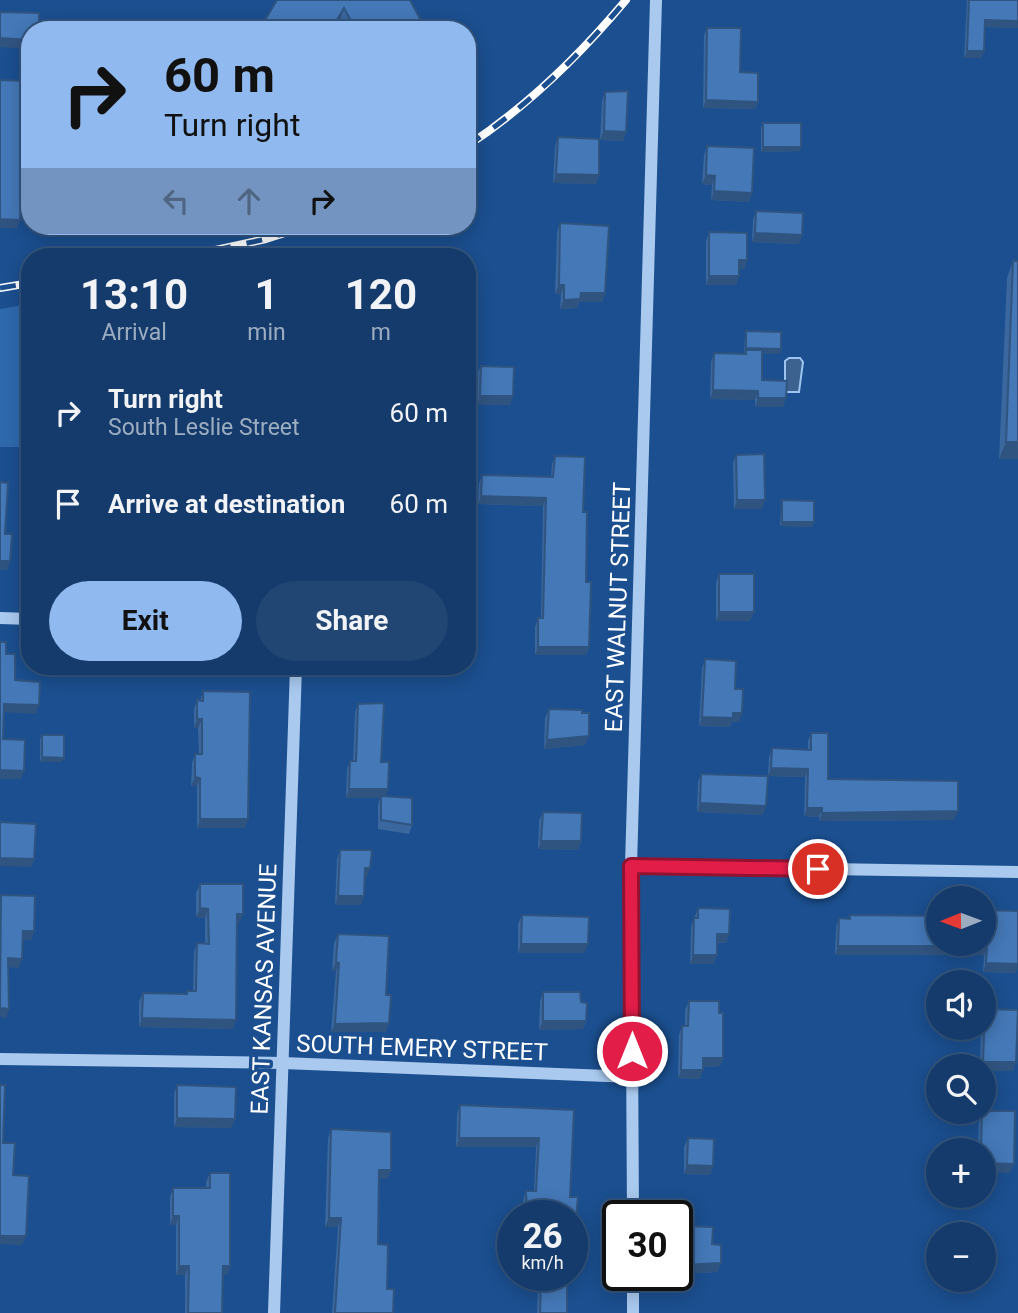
<!DOCTYPE html>
<html lang="en">
<head>
<meta charset="utf-8">
<style>
  body { margin:0; font-family:Roboto,sans-serif; background:#214673; color:#f1f3f6; height:100vh; display:flex; flex-direction:column; font-size:26px; white-space:nowrap }
  * { box-sizing:border-box; margin:0 }
  p { font-size:23px; color:#9dadc1 }
  .icon { flex:none; width:38px; height:38px; fill:none; stroke:currentColor; stroke-width:2; stroke-linecap:round; stroke-linejoin:round }
  .map { position:relative; flex:1; overflow:hidden }
  .drawer { position:absolute; left:21px; top:248px; width:455px; height:427px; display:flex; flex-direction:column; background:#143b6b; border-radius:28px; box-shadow:0 4px 18px #0003,0 0 0 2px #33557e }
  .drawer>* { flex:none }
  .banner { position:absolute; left:21px; top:21px; width:455px; height:214px; border-radius:28px; box-shadow:0 4px 18px #0003,0 0 0 2px #33557e; background:#90b9f0; color:#111; overflow:hidden }
  .needle { width:46px; rotate:269deg }
  .controls { position:absolute; left:926px; top:886px; display:grid; gap:14px }
  .controls a { display:grid; place-items:center; width:70px; height:70px; border-radius:50%; background:#143b6b; box-shadow:0 4px 18px #0003,0 0 0 2px #33557e; font-size:35px }
  .speed { position:absolute; left:497px; top:1200px; display:flex; gap:14px; font-size:35px; font-weight:700; text-align:center }
  .speed>* { display:grid; place-content:center; width:91px; height:91px; border-radius:50%; background:#143b6b; box-shadow:0 4px 18px #0003,0 0 0 2px #33557e; line-height:1 }
  .speed small { font-size:18px; font-weight:400 }
  .speed .limit { border:4px solid #111; border-radius:10px; background:#fff; color:#111 }
  .pin { position:absolute; display:grid; place-items:center; width:60px; height:60px; color:#fff; margin:-30px; border:4px solid #fff; border-radius:50%; box-shadow:0 2px 7px #0007 }
  .me { position:absolute; width:77px; margin:-38px; rotate:0deg; stroke-linejoin:round; filter:drop-shadow(0 0 5px #0008) }
  .turn { display:flex; align-items:center; gap:24px; height:147px; padding:0 28px; font-size:32px }
  .turn .icon { width:91px; height:91px; stroke-width:2.5 }
  .turn b { display:block; font-size:49px; line-height:60px }
  .lanes { display:flex; align-items:center; height:66px; padding:0 28px; background:#0003; justify-content:center; gap:35px; direction:ltr }
  .lanes .off { opacity:.35 }
  .eta { display:flex; justify-content:space-evenly; align-items:center; height:119px; text-align:center }
  .eta b { font-size:42px; font-weight:700; line-height:49px }
  .action { display:flex; gap:14px; margin-top:auto; padding:14px 28px }
  .action a { flex:1; height:80px; border-radius:42px; background:#90b9f0; color:#111; font-size:28px; font-weight:700; line-height:80px; text-align:center }
  .action a+a { background:#214673; color:#f1f3f6 }
  ul { padding:0; list-style:none }
  li { display:flex; align-items:center; gap:21px; height:91px; padding:0 28px }
  li div { flex:1 }
  li b { display:block; font-size:26px }
  li em { font-style:normal }
  .map>svg:first-child { display:block }
  .green { fill:#2e69ad }
  .water { fill:#3c6290; stroke:#9cc4f0; stroke-width:2 }
  .lines { fill:none; stroke-linecap:round; stroke-linejoin:round }
  .minor { stroke:#a9c9ee; stroke-width:12 }
  .rail-casing { stroke:#fff; stroke-width:8 }
  .rail { stroke:#1b4f8f; stroke-width:5; stroke-dasharray:16; stroke-linecap:butt }
  .wall { fill:#3a679d }
  .shaded-wall { fill:#305480 }
  .building { fill:#4478b7; stroke:#305480; stroke-width:2 }
  .route-casing { stroke:#92132f; stroke-width:18 }
  .route { stroke:#e11d48; stroke-width:12 }
  .labels { text-anchor:middle; dominant-baseline:central; stroke-width:7; stroke-linejoin:round; paint-order:stroke }
  .street-label { font-size:24px; fill:#fff; stroke:#1b4f8f }
</style>
</head>
<body>
<div class="map">
<svg width="1018" height="1313" viewBox="0 0 1018 1313">
  <rect width="100%" height="100%" fill="#1b4f8f"/>
  <path class="green" d="M30,304V447H0V309Z"/>
  <path class="water" d="M789,358H800L803,362L799,392H785V361Z"/>
  <g class="lines">
    <g class="minor">
      <path d="M0,618L30,619"/>
      <path d="M631,866L1018,872"/>
      <path d="M0,1059L283,1063L632,1077"/>
      <path d="M633,1216L631,866L656,0"/>
      <path d="M633,1276V1313"/>
      <path d="M274,1313L296,667"/>
    </g>
    <defs>
      <g id="rail">
        <path d="M467,146C528,106 580,55 626,0"/>
        <path d="M184,257L266,239L307,226"/>
        <path d="M0,288L30,283"/>
      </g>
    </defs>
    <use href="#rail" class="rail-casing"/>
    <use href="#rail" class="rail"/>
  </g>
  <g class="wall">
    <path d="M277,0H410L426,30H340L338,25Z"/>
    <path d="M967,0H1018V28L985,27L984,51L981,58H964Z"/>
    <path d="M707,28L740,72L758,102L755,109L703,108L704,35Z"/>
    <path d="M605,92L626,132L623,141L600,140L602,101Z"/>
    <path d="M763,123L801,147L800,151L761,152V128Z"/>
    <path d="M558,137L599,175L596,184L553,183L555,146Z"/>
    <path d="M707,146L752,193L749,202L711,200L712,185L702,184L704,155Z"/>
    <path d="M756,211L799,244L752,242L753,220Z"/>
    <path d="M560,223L605,293L602,302H579L577,308L560,309L561,294H555L557,232Z"/>
    <path d="M709,232L747,260L744,269H739L736,285H706V241Z"/>
    <path d="M1013,261H1018V459H999L1007,278Z"/>
    <path d="M746,331L781,349L779,354L762,353V380L783,407H755V400L710,399L711,362L714,353L744,354L745,335Z"/>
    <path d="M481,366L510,405H477V374Z"/>
    <path d="M736,455L762,509H734L733,463Z"/>
    <path d="M555,456L583,512L589,647L586,655H535V627L538,618H541L543,506L478,504L479,484L482,475L551,477L552,464Z"/>
    <path d="M782,500L814,522L812,527L780,526L781,505Z"/>
    <path d="M719,574L750,621H716V583Z"/>
    <path d="M705,659L735,689L739,722H732L730,727L699,726L702,668Z"/>
    <path d="M203,691L245,828H197V786H191L192,763L195,754H199L198,728H194V709L197,700L200,701Z"/>
    <path d="M358,704L381,762L385,797L412,825L409,834L378,829V805L380,798H346L347,769L350,761H353L355,712Z"/>
    <path d="M549,709L585,745L544,749L545,718Z"/>
    <path d="M811,733L828,779L954,820L819,821V817L804,816L805,777L768,776L769,757L772,748L808,750V741Z"/>
    <path d="M42,735L62,762H40V739Z"/>
    <path d="M701,774L763,815L697,812L698,782Z"/>
    <path d="M543,812L581,841L578,850L538,849L539,821Z"/>
    <path d="M340,850L367,877H364L361,905H335L337,859Z"/>
    <path d="M200,884L239,923H237L233,1029L139,1027V1001L143,993L186,994L187,991H193L194,952L197,943L205,944V918L196,917V893Z"/>
    <path d="M698,908L729,934L726,943H717V955L713,964H690L691,927Z"/>
    <path d="M988,910L1016,973L983,972L984,955H835L836,927L839,918L849,919L850,915L985,917Z"/>
    <path d="M522,915L584,953H518V924Z"/>
    <path d="M338,934L386,995V1032H331L336,971H332L334,943Z"/>
    <path d="M543,992L581,1002L586,1021L583,1029L539,1030L540,1001Z"/>
    <path d="M689,1001L719,1013L723,1058L720,1066L703,1067L700,1079L678,1078L679,1035L682,1026H685V1010Z"/>
    <path d="M985,1009L1013,1071L980,1066L981,1027H984V1012Z"/>
    <path d="M177,1085L231,1128L174,1127V1094Z"/>
    <path d="M460,1105L574,1110L570,1197H578L576,1219L573,1228L572,1216H524L523,1200L526,1191H534L536,1147H456L457,1114Z"/>
    <path d="M982,1111L1010,1173L984,1150H978L979,1119Z"/>
    <path d="M331,1129L391,1170L387,1179H379L378,1244L393,1313H332L338,1227H325L328,1138Z"/>
    <path d="M688,1138L713,1166L710,1175L684,1174V1147Z"/>
    <path d="M210,1173L230,1266L227,1275H223L222,1313H185V1275H176V1225H170V1197L173,1188H206V1182Z"/>
    <path d="M684,1226L712,1244L721,1263L717,1272L680,1274L681,1235Z"/>
    <path d="M525,1276H567V1313H537L538,1290H525Z"/>
  </g>
  <g class="shaded-wall">
    <path d="M344,8L338,25L335,30H331Z"/>
    <path d="M985,20L1018,21V28L983,27Z"/>
    <path d="M0,38L30,40V49L0,47Z"/>
    <path d="M967,51H984L981,58H964Z"/>
    <path d="M706,100L758,102L755,109L703,108Z"/>
    <path d="M604,131L626,132L623,141L600,140Z"/>
    <path d="M763,147H801L800,151L761,152Z"/>
    <path d="M556,174L599,175L596,184L553,183Z"/>
    <path d="M706,175L715,176L712,185L702,184Z"/>
    <path d="M714,191L752,193L749,202L711,200Z"/>
    <path d="M0,219L20,220L17,228H0Z"/>
    <path d="M755,233L802,235L799,244L752,242Z"/>
    <path d="M739,260H747L744,269H736Z"/>
    <path d="M709,276H739L736,285H706Z"/>
    <path d="M559,285H564L561,294H555Z"/>
    <path d="M581,293H605L602,302H579L577,308L560,309L564,300Z"/>
    <path d="M746,348L781,349L779,354L746,353V350L744,353Z"/>
    <path d="M713,390L758,391L755,400L710,399Z"/>
    <path d="M480,396H513L510,405H477Z"/>
    <path d="M758,398H786L783,407H755Z"/>
    <path d="M1006,442H1018V459H999Z"/>
    <path d="M481,496L546,498L543,506L478,504Z"/>
    <path d="M737,500H765L762,509H734Z"/>
    <path d="M782,522H814L812,527L780,526Z"/>
    <path d="M0,561H10L7,570H0Z"/>
    <path d="M719,612H754L750,621H716Z"/>
    <path d="M538,647H589L586,655H535Z"/>
    <path d="M4,704L39,705L36,714L1,712Z"/>
    <path d="M733,713H742L739,722H732L730,727L699,726L702,717Z"/>
    <path d="M197,719H202L198,728H194Z"/>
    <path d="M589,736L585,745L544,749L547,740Z"/>
    <path d="M42,757L64,758L62,762H40Z"/>
    <path d="M771,768L808,769L805,777L768,776Z"/>
    <path d="M0,770L24,771L21,779H0Z"/>
    <path d="M195,777L200,778L197,786H191Z"/>
    <path d="M349,789H388L385,798H346Z"/>
    <path d="M700,803L766,806L763,815L697,812Z"/>
    <path d="M807,808H822L819,817L804,816Z"/>
    <path d="M958,811L954,820L819,821L822,813Z"/>
    <path d="M200,819H248L245,828H197Z"/>
    <path d="M541,841H581L578,850L538,849Z"/>
    <path d="M0,858L34,859L31,867L0,866Z"/>
    <path d="M365,868H370L367,877H361Z"/>
    <path d="M338,896H364L361,905H335Z"/>
    <path d="M200,908L208,909L205,918L196,917Z"/>
    <path d="M237,914H243L239,923H233Z"/>
    <path d="M23,931H34L31,940H20Z"/>
    <path d="M717,934H729L726,943L714,942Z"/>
    <path d="M521,944H588L584,953H518Z"/>
    <path d="M838,946H987L984,955H835Z"/>
    <path d="M693,955H717L713,964H690Z"/>
    <path d="M8,958L22,959L19,968L4,967Z"/>
    <path d="M336,962L339,963L336,971H332Z"/>
    <path d="M986,963L1018,964V967L1016,973L983,972Z"/>
    <path d="M0,1008L9,1009L6,1018L0,1017Z"/>
    <path d="M142,1018L236,1020L233,1029L139,1027Z"/>
    <path d="M543,1021H586L583,1029L539,1030Z"/>
    <path d="M389,1023L386,1032H331L335,1024Z"/>
    <path d="M703,1058H723L720,1066L700,1067Z"/>
    <path d="M983,1062H1016L1013,1071H984V1066H982Z"/>
    <path d="M681,1070H703L700,1079L678,1078Z"/>
    <path d="M177,1118L235,1119L231,1128L174,1127Z"/>
    <path d="M459,1138H539L536,1147H456Z"/>
    <path d="M984,1163L1014,1164L1010,1173L984,1172Z"/>
    <path d="M687,1165L713,1166L710,1175L684,1174Z"/>
    <path d="M379,1170H391L387,1179H376Z"/>
    <path d="M173,1216H179L176,1225H170Z"/>
    <path d="M329,1218H341L338,1227H325Z"/>
    <path d="M572,1219H576L572,1228Z"/>
    <path d="M0,1236H26L22,1245L0,1244Z"/>
    <path d="M721,1263L717,1272L680,1274L683,1265Z"/>
    <path d="M179,1266H189L185,1275H176Z"/>
    <path d="M223,1266H230L227,1275H220Z"/>
    <path d="M528,1281H541L538,1290H525Z"/>
  </g>
  <g class="building">
    <path d="M277,0H410L426,30H356L344,8L331,30H259Z"/>
    <path d="M969,0H1018V21L985,20L984,51H967Z"/>
    <path d="M0,12L39,13V30H30V40L0,38Z"/>
    <path d="M707,28H741L740,72L758,73V102L706,100Z"/>
    <path d="M0,80L25,81L20,220L0,219Z"/>
    <path d="M628,91L626,132L604,131L605,92Z"/>
    <rect x="763" y="123" width="38" height="24"/>
    <path d="M558,137L599,139V175L556,174Z"/>
    <path d="M707,146L754,148L752,193L714,191L715,176L706,175Z"/>
    <path d="M756,211L803,213L802,235L755,233Z"/>
    <path d="M560,223L609,226L605,293H581L580,299L564,300V285H559Z"/>
    <path d="M709,232L747,233V260H739V276H709Z"/>
    <rect x="237" y="251" width="11" height="6"/>
    <path d="M1013,261H1018V442H1006Z"/>
    <path d="M746,331L781,332V349L746,348Z"/>
    <path d="M746,350H762V380L787,381L786,398H758V391L713,390L714,353L746,354Z"/>
    <path d="M481,366L514,367L513,396H480Z"/>
    <path d="M764,454L765,500H737L736,455Z"/>
    <path d="M555,456L585,457L583,512H587L586,582H591L589,647H538V618H543L546,498L481,496L482,475L553,477Z"/>
    <path d="M0,482L8,483L5,534H12L10,561H0Z"/>
    <path d="M782,500L814,501V522H782Z"/>
    <rect x="719" y="574" width="35" height="38"/>
    <path d="M0,642H6V654H15V680L40,682L39,705L4,704L3,739L25,740L24,771L0,770Z"/>
    <path d="M705,659L736,661L735,689H743L742,713H733V718L702,717Z"/>
    <path d="M203,691L250,692L248,819H200V778L195,777V754H202V719H197V700L203,701Z"/>
    <path d="M384,703L381,762H389L388,789H349L350,761H356L358,704Z"/>
    <path d="M549,709L582,710V713H589V736L547,740Z"/>
    <path d="M811,733H828V779L958,781V811L822,813V808H807L808,769L771,768L772,748L811,750Z"/>
    <path d="M42,735H64V758L42,757Z"/>
    <path d="M701,774L768,776L766,806L700,803Z"/>
    <path d="M381,796L412,798V825L381,820Z"/>
    <path d="M543,812L582,813L581,841H541Z"/>
    <path d="M0,822L36,824L34,859L0,858Z"/>
    <path d="M340,850H372L370,868H365L364,896H338Z"/>
    <path d="M200,884H243V914H237L236,1020L142,1018L143,993L187,994V991H196L197,943L209,944L208,909L200,908Z"/>
    <path d="M1,895L35,896L34,931H23L22,959L8,958L9,1009L0,1008Z"/>
    <path d="M698,908L730,909L729,934H717V955H693L694,918H698Z"/>
    <path d="M988,910L1018,911V964L986,963L987,946H838L839,918L850,919V915L938,916V943H984V917H987Z"/>
    <path d="M522,915L589,917L588,944H521Z"/>
    <path d="M338,934L389,936L386,995H391L389,1023L335,1024L339,963L336,962Z"/>
    <path d="M543,992H580L581,1002L587,1003L586,1021H543Z"/>
    <path d="M689,1001H719V1013H723V1058H703V1070H681L682,1026H688Z"/>
    <path d="M985,1009L1018,1010L1016,1062H983Z"/>
    <path d="M0,1085H5L3,1143H15L13,1175L29,1176L26,1236H0Z"/>
    <path d="M177,1085L236,1087L235,1119L177,1118Z"/>
    <path d="M460,1105L574,1110L570,1197H578L576,1219H572V1216H527L526,1191H536L539,1138H459Z"/>
    <path d="M982,1111H1015L1014,1164L984,1163V1150H981Z"/>
    <path d="M331,1129L391,1132V1170H379L378,1244L388,1245L387,1289H394L393,1313H335L341,1218H329Z"/>
    <path d="M688,1138L714,1139L713,1166L687,1165Z"/>
    <path d="M210,1173H230V1266H223L222,1313H188L189,1266H179V1216H173V1188H210Z"/>
    <path d="M684,1226L713,1227L712,1244L721,1245V1263L683,1265Z"/>
    <path d="M528,1276H567V1313H540L541,1281H528Z"/>
  </g>
  <g class="lines">
    <defs>
      <path id="route" d="M632,1051L631,866L818,869"/>
    </defs>
    <use href="#route" class="route-casing"/>
    <use href="#route" class="route"/>
  </g>
  <g class="labels">
    <g class="street-label">
      <text transform="translate(618 607) rotate(-88)">EAST WALNUT STREET</text>
      <text transform="translate(264 989) rotate(-88)">EAST KANSAS AVENUE</text>
      <text transform="translate(422 1048) rotate(2)">SOUTH EMERY STREET</text>
    </g>
  </g>
</svg>
<div class="controls">
<a><svg class="needle" viewBox="-14 -14 28 28"><path d="M0-13l5 13h-10z" fill="#e53935"/><path d="M0 13l5-13h-10z" fill="#9dadc1"/></svg></a>
<a><svg class="icon" aria-label="sound" viewBox="0 0 24 24"><path d="M4 9h4l5-4v14l-5-4H4zM17 9q2 3 0 6"/></svg></a>
<a><svg class="icon" aria-label="search" viewBox="0 0 24 24"><circle cx="10" cy="10" r="6"/><path d="M15 15l6 6"/></svg></a>
<a>+</a>
<a>−</a>
</div>
<div class="speed"><div>26<small>km/h</small></div><div class="limit">30</div></div>
<div class="pin" style="left:818px;top:869px;background:#d93025"><svg class="icon" aria-label="arrive" viewBox="0 0 24 24"><path d="M6 21V4h12l-3 4 3 4H6"/></svg></div>
<svg class="me" style="left:632px;top:1051px" viewBox="-20 -20 40 40"><circle r="17" fill="#e11d48" stroke="#fff" stroke-width="3"/><path d="M0-11L8 9 0 5-8 9z" fill="#fff"/></svg>
<div class="banner">
<div class="turn"><svg class="icon" aria-label="right" viewBox="0 0 24 24"><path d="M7 20v-9h11M14 6l5 5-5 5"/></svg><div><b>60 m</b>Turn right</div></div>
<div class="lanes"><svg class="icon off" aria-label="left" viewBox="0 0 24 24"><path d="M17 20v-9H6M10 6l-5 5 5 5"/></svg><svg class="icon off" aria-label="ahead" viewBox="0 0 24 24"><path d="M12 20V5M6 11l6-6 6 6"/></svg><svg class="icon" aria-label="right" viewBox="0 0 24 24"><path d="M7 20v-9h11M14 6l5 5-5 5"/></svg></div>
</div>
<section class="drawer">
<div class="eta">
<div><b>13:10</b><p>Arrival</p></div>
<div><b>1</b><p>min</p></div>
<div><b>120</b><p>m</p></div>
</div>
<ul>
<li><svg class="icon" aria-label="right" viewBox="0 0 24 24"><path d="M7 20v-9h11M14 6l5 5-5 5"/></svg><div><b>Turn right</b><p>South Leslie Street</p></div><em>60 m</em></li>
<li><svg class="icon" aria-label="arrive" viewBox="0 0 24 24"><path d="M6 21V4h12l-3 4 3 4H6"/></svg><div><b>Arrive at destination</b></div><em>60 m</em></li>
</ul>
<div class="action"><a>Exit</a><a>Share</a></div>
</section>
</div>
</body>
</html>
